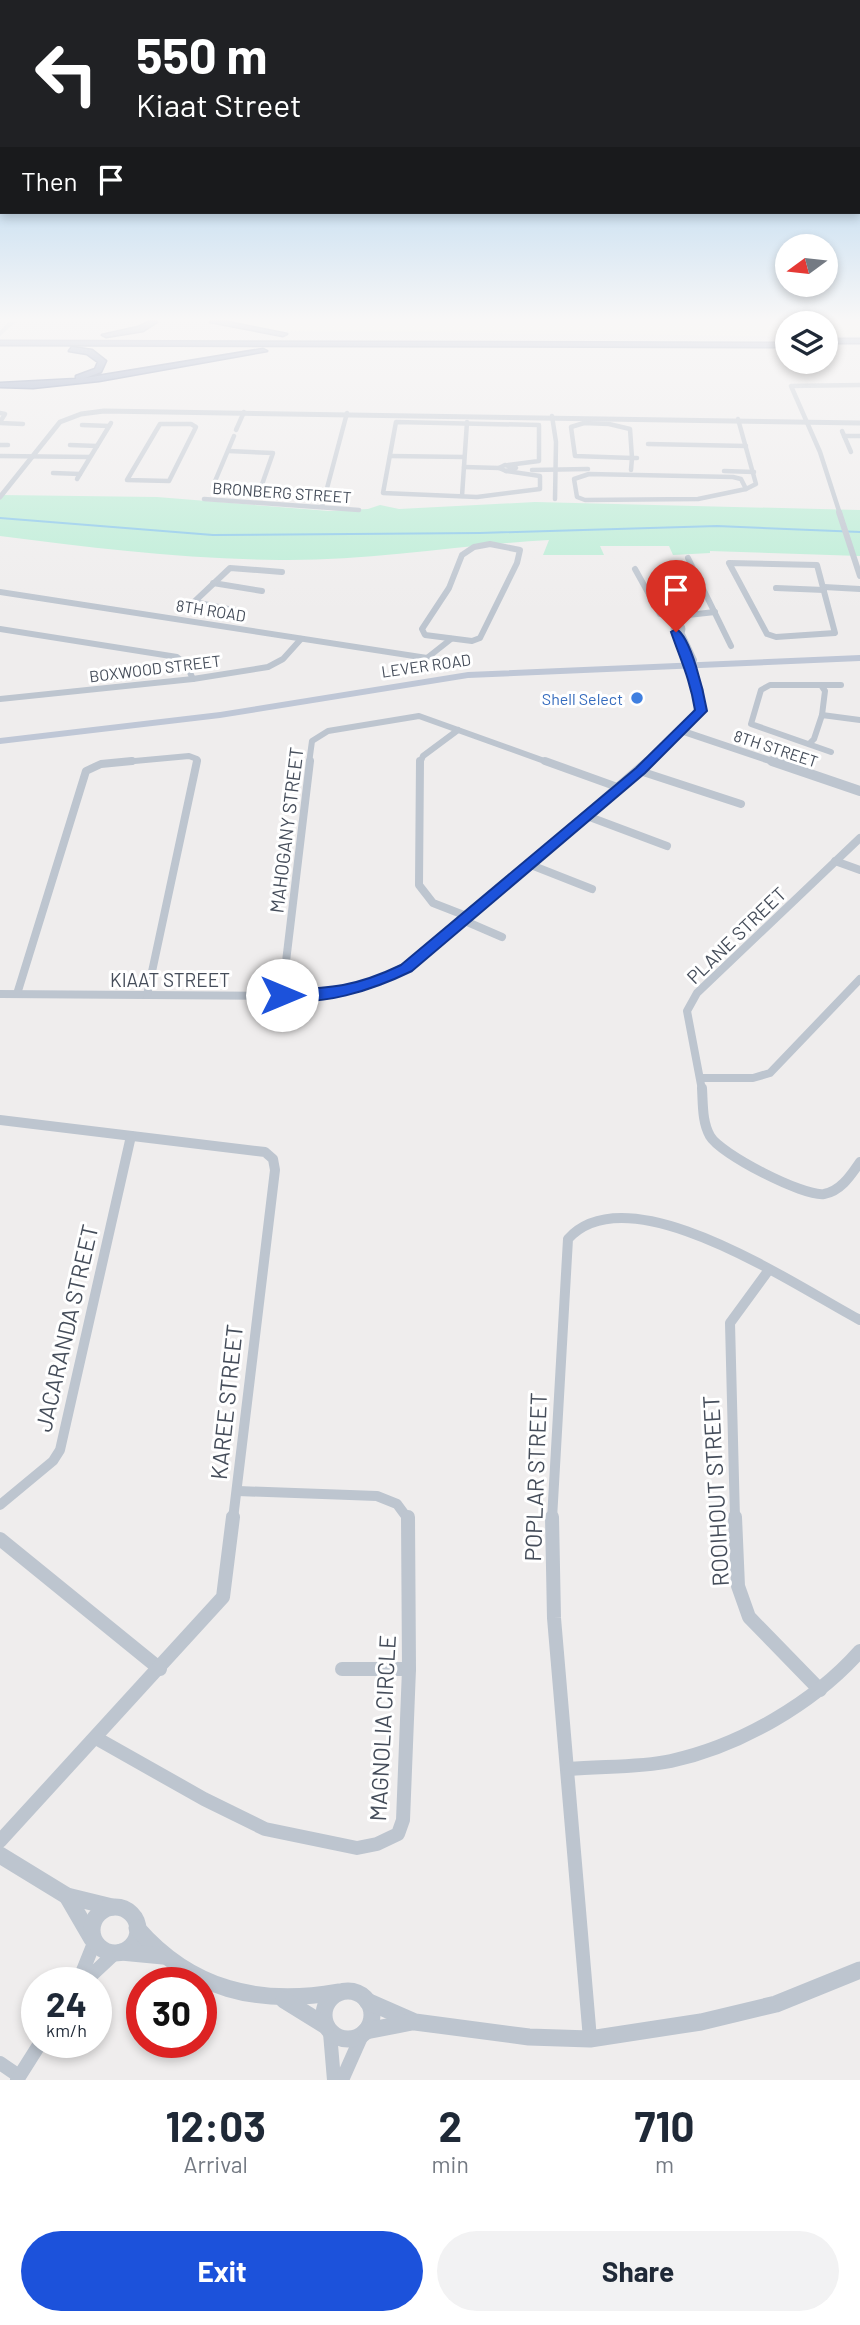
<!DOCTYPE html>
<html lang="en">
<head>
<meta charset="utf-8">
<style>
  body { margin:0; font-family:Barlow,sans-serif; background:#f2f2f3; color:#1f2937; height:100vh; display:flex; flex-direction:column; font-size:26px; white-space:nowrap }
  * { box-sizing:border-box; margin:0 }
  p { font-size:23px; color:#747a83 }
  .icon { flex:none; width:38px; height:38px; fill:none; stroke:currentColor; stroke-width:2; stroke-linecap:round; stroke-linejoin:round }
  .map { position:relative; height:2080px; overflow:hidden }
  .sheet { display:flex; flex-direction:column; background:#fff; flex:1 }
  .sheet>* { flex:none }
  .guide { position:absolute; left:0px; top:0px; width:861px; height:214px; box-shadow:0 4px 10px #0003; background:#202124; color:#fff; overflow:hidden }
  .needle { width:46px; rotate:255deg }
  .controls { position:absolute; left:775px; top:234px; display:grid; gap:14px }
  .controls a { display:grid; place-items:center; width:63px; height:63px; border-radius:50%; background:#fff; box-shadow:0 4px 10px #0003; font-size:35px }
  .speed { position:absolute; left:21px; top:1967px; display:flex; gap:14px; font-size:35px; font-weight:700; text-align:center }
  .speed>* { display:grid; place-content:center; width:91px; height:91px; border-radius:50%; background:#fff; box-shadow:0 4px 10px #0003; line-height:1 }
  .speed small { font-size:18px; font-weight:400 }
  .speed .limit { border:10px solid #d22; background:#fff; color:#111 }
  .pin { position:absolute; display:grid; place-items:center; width:60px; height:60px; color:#fff; margin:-72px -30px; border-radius:50% 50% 50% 0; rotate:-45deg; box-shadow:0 0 7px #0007 }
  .pin .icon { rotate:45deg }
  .me { position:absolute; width:77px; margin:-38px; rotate:90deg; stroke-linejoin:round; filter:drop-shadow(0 0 5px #0008) }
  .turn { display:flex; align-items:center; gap:24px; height:147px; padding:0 21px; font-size:32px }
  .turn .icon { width:91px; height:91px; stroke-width:2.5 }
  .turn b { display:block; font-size:49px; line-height:60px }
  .then { display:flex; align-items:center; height:66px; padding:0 21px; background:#0003; gap:14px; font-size:26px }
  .eta { display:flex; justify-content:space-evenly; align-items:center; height:119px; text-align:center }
  .eta b { font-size:42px; font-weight:700; line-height:49px }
  .cta { display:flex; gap:14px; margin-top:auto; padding:14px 21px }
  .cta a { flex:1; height:80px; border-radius:42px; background:#1c52db; color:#fff; font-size:28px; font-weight:700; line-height:80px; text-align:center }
  .cta a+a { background:#f2f2f3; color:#1f2937 }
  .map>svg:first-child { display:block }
  .commercial { fill:#fbf8e5 }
  .green { fill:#bbedd6 }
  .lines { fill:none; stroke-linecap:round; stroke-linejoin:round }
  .stream { stroke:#88c7ea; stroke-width:2 }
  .motorway-casing { stroke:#7082a7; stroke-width:3 }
  .minor-far4 { stroke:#bdc5cf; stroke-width:4.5 }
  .minor-far3 { stroke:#bdc5cf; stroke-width:6 }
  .minor-far2 { stroke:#bdc5cf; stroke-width:8 }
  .minor-far1 { stroke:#bdc5cf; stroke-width:10 }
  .minor { stroke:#bdc5cf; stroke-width:14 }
  .tertiary-far3 { stroke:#bdc5cf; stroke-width:5 }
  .tertiary-far2 { stroke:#bdc5cf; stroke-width:7 }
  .tertiary-far1 { stroke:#bdc5cf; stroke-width:10 }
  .tertiary { stroke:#bdc5cf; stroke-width:17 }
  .secondary { fill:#bfc7d6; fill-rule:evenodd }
  .motorway { fill:#8597bb; fill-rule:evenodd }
  .route { fill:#1c52db; stroke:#12358e; stroke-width:2 }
  .shop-dot { fill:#3f7fe0; stroke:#fff; stroke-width:2.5 }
  .labels { text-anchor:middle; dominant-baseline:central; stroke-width:6; stroke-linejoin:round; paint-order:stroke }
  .far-street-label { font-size:16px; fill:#454d5a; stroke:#fff }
  .far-shop-label { font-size:16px; fill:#366cbe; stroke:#fff; text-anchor:end }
  .street-label { font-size:19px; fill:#454d5a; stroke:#fff }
  .near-street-label { font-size:23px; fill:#454d5a; stroke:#fff }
</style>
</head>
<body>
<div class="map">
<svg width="860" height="2080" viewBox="0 0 860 2080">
  <rect width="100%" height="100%" fill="#efeded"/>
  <path class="commercial" d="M225,322H860V336H826V324H788L787,336L282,331Z"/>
  <path class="green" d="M0,495L157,497L329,511L368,509L380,505L399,509L535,502L860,510V556L710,551V553L673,555L669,546H600L604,555H543L549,540C460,545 370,561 280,560C186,559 93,548 0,536Z"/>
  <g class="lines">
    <path class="stream" d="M0,518L213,535L480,533L717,526L860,532"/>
    <defs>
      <g id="motorway">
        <path d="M148,322H157L143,331L106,337L102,335L138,327Z"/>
        <path d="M210,322H228L287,334L283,336Z"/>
        <rect x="826" y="339" width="34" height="4"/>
        <path d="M0,341L788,343V347L0,345Z"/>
        <path d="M72,347L92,350L106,361L101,372L85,378L263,349L267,351L99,381L33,388L0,387V383L76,379V376L95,369L98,362L87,354L69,351Z"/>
      </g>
    </defs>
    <use href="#motorway" class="motorway-casing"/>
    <g class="minor-far4">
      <path d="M0,413L5,414L0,422"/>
      <path d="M552,416L556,442L555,499"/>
      <path d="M738,419L756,484L746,489"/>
      <path d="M0,423L23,424"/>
      <path d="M584,423L609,424L630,429L632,458L575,456L571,427Z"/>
      <path d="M160,424H191L196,427L169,481L127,480Z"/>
      <path d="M82,425L109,426"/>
      <path d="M236,430L244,412"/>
      <path d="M842,431L851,452"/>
      <path d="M234,436L213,486L260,489"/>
      <path d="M844,436H860"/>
      <path d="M648,444L746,446"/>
      <path d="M0,445H8"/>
      <path d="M70,445L97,446"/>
      <path d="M229,451L273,453L259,493"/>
      <path d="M0,456L90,457"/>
      <path d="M390,456L464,457"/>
      <path d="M632,458H637"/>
      <path d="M505,465L516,468L506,471L499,468Z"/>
      <path d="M464,467L499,468"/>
      <path d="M532,470L588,469"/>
      <path d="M631,470L632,458"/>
      <path d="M506,471L540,476V489L477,497L383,493L396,422L539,425V461L508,465"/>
      <path d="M724,471L754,472"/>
      <path d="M53,473L80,474"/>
      <path d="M589,474L733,477L741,479L746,489L698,499L585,500L577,497L574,479Z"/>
      <path d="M77,479L111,423"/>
      <path d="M462,496L467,422"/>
      <path d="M204,499L359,510"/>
      <path d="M322,507L347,413"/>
      <path d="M840,514L820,452L791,386L860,385"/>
    </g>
    <g class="minor-far3">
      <path d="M839,512L860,576"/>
      <path d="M490,544L520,550L517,563L480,638L472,641L425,635L422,629L449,588L462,555L474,547Z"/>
      <path d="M688,558L731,646"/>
      <path d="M729,563L817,565L835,633L776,637L767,634Z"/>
      <path d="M635,569L660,614L679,616L715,612"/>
      <path d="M213,583L262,591"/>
      <path d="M824,587L860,589"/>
      <path d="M776,588L824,590"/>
      <path d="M0,592L427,658L451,639"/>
      <path d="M243,612L194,602L230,568L282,572"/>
      <circle cx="678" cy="629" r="4.5"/>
      <path d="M0,629L177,657L186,664L193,679"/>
      <path d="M681,632L694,660"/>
      <path d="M679,638L686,660"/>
      <path d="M821,685H841"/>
      <path d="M0,699L193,679L268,667L283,659L301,639"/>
      <path d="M822,715L825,691L821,685H770L761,690L751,724L831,752"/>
      <path d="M809,744L814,739L822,715L860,720"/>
      <path d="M113,763L189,756L197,759V763"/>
      <path d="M309,763L312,741L328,731L419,716L550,763"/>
      <path d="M420,763L423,756L458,730"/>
      <path d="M645,763L682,731"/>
    </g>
    <g class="minor-far2">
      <path d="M420,761L419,885L433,903L469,917"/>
      <path d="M545,761L620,788"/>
      <path d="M640,771L741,804"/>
      <path d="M587,816L667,846"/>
      <path d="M835,861L860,870"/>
      <path d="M531,865L592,889"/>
      <path d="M465,921L502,937"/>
      <path d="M0,994L315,996L371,984L422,957L647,761"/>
      <path d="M17,994L86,771L101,764L132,761"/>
      <path d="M147,995L197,761"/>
      <path d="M282,995L310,761"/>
      <path d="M701,1078H753L770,1073L860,979"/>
      <path d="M702,1090L687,1011L697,993L860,838"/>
    </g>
    <g class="minor-far1">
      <path d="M702,1088C703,1104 702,1122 710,1136C720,1154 804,1197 824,1194C841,1191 851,1175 860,1162"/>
      <path d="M0,1120L265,1152L273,1159L275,1170L233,1519"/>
      <path d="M238,1491L377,1496L397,1504L408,1519"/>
      <path d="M0,1505L53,1461L60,1450L131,1136"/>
      <path d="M552,1519L568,1239C629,1171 797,1287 860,1320"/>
      <path d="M735,1519L730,1323L768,1271"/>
    </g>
    <g class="minor">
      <path d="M552,1517L554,1618L590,2039"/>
      <path d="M735,1517L738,1586L749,1617L820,1690"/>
      <path d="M0,1539L160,1669"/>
      <path d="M342,1669H409"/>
      <path d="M96,1738L204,1799L265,1829L357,1848L377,1844L398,1834L403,1820L409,1669L408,1517"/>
      <path d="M569,1769C603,1766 638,1768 671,1761C740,1746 814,1703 860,1651"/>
      <path d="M0,1841L223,1597L233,1517"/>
      <path d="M78,1983L94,1943"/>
      <path d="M83,1983L114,1954"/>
      <path d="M330,2033L334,2080"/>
      <path d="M0,2063L19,2076"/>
      <path d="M17,2080L41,2042"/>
      <path d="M342,2080L362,2035"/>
    </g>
    <path class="tertiary-far3" d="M0,497L60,422L81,414L104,411L860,423"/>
    <path class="tertiary-far2" d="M686,660L700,690L701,705L682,731L777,763"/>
    <path class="tertiary-far1" d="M772,761L860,791"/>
    <g class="tertiary">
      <path d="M0,1855L67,1896L112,1907"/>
      <path d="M67,1896L92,1939"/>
      <circle cx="115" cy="1930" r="23"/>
      <path d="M137,1928C191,1990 259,2006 338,1992"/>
      <path d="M121,1952L163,1956"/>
      <circle cx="348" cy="2015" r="24"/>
      <path d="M284,2000L326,2026"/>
      <path d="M367,2001L415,2022L529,2037L590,2039L701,2022L776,2004L860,1970"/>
      <path d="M366,2031L412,2022"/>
    </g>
    <g class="secondary">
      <path d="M8,322H15L0,336V331Z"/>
      <path d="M860,655V661L468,678L220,718L0,744V738L220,712L468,672Z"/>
    </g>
    <use href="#motorway" class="motorway"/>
  </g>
  <linearGradient id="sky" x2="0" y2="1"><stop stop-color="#81bce9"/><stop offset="0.52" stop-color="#f8f7f7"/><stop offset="1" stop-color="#f8f7f7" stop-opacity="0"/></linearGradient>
  <rect width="860" height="614" fill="url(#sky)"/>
  <path class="route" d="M676,629C691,636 704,694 707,711L645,773L412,971C375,989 318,1009 277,998V992L282,990C332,988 355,987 401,965L636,768L695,710C690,679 681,661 671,632Z"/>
  <circle class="shop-dot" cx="637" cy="698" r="7"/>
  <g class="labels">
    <g class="far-street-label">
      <text transform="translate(282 492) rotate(4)">BRONBERG STREET</text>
      <text transform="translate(211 610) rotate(9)">8TH ROAD</text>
      <text transform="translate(426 665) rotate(-8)">LEVER ROAD</text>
      <text transform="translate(155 668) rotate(-7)">BOXWOOD STREET</text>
      <text transform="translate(776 748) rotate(18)">8TH STREET</text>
    </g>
    <g class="far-shop-label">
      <text x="623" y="698">Shell Select</text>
    </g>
    <g class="street-label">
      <text transform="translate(286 830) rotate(-83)">MAHOGANY STREET</text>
      <text transform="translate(736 935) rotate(-44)">PLANE STREET</text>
      <text x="170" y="979">KIAAT STREET</text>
    </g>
    <g class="near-street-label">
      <text transform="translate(66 1328) rotate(-77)">JACARANDA STREET</text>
      <text transform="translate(226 1402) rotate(-84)">KAREE STREET</text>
      <text transform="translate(535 1477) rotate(-88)">POPLAR STREET</text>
      <text transform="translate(715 1491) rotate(-93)">ROOIHOUT STREET</text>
      <text transform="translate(382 1728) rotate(-87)">MAGNOLIA CIRCLE</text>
    </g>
  </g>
</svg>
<div class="controls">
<a><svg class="needle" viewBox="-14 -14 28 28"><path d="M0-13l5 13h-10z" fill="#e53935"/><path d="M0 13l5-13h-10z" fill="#747a83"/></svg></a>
<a><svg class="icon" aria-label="layers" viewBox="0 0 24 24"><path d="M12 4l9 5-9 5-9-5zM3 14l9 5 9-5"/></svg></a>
</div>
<div class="speed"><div>24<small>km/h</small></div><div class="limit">30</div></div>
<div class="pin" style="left:676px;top:632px;background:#d93025"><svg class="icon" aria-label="arrive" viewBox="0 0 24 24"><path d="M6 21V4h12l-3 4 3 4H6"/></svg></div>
<svg class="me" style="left:282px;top:995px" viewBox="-20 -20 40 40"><circle r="19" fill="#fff"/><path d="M0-13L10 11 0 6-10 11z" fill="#1c52db"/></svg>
<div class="guide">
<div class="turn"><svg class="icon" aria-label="left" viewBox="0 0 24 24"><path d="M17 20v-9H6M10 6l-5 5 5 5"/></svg><div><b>550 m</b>Kiaat Street</div></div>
<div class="then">Then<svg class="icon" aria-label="arrive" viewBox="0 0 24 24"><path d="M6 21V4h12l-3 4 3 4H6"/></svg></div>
</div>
</div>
<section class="sheet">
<div class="eta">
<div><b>12:03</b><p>Arrival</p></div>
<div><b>2</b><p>min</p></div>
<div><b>710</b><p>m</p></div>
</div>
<div class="cta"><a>Exit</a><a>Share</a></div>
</section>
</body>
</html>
